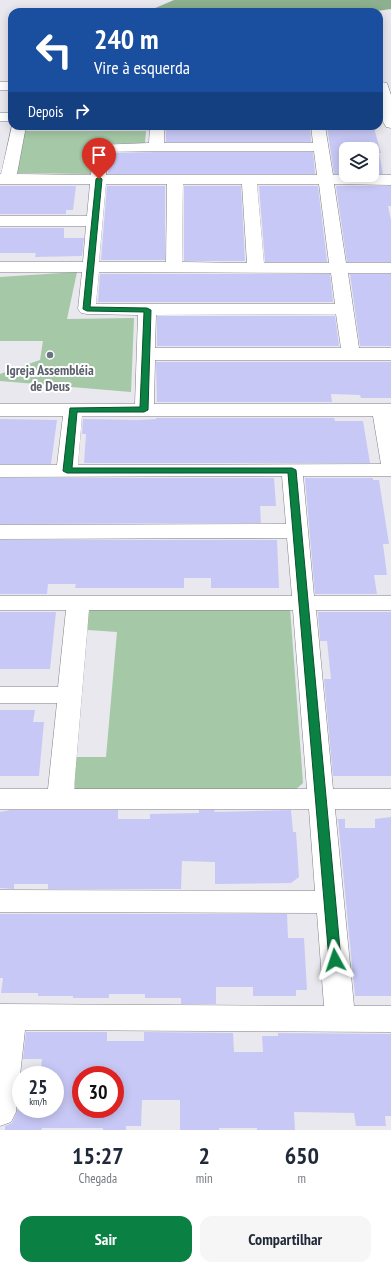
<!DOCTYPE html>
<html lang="pt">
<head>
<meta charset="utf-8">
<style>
  body { margin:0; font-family:"PT Sans Narrow",sans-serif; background:#f6f6f7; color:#1f2937; height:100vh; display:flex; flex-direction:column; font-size:15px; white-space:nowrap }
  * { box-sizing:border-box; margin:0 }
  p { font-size:13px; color:#747a83 }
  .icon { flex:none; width:22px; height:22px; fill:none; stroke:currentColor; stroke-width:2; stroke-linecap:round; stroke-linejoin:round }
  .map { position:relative; height:1130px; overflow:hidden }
  .sheet { display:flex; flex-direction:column; background:#fff; flex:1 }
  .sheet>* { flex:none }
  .top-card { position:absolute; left:8px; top:8px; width:375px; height:122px; border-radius:12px; box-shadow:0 2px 10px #0003; background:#1a4fa0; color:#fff; overflow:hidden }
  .controls { position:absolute; left:339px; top:142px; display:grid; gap:8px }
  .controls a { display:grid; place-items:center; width:40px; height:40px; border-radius:8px; background:#fff; box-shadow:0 2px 10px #0003; font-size:20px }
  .speed { position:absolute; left:12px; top:1066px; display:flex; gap:8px; font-size:20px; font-weight:700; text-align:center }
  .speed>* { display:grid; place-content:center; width:52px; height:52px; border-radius:50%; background:#fff; box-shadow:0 2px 10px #0003; line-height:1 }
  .speed small { font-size:10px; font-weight:400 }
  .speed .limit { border:6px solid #d22; background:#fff; color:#111 }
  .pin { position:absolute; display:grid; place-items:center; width:34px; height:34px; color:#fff; margin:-41px -17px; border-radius:50% 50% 50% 0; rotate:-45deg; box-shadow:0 0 4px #0007 }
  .pin .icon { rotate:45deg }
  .me { position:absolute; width:44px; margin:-22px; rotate:355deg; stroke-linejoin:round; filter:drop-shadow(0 0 3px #0008) }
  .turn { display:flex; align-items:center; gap:14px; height:84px; padding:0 20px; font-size:18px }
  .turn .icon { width:52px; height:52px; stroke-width:2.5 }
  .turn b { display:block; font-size:28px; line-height:34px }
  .then { display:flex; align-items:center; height:38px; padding:0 20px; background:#0003; gap:8px; font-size:15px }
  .eta { display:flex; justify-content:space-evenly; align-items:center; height:68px; text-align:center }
  .eta b { font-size:24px; font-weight:700; line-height:28px }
  .cta { display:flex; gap:8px; margin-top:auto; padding:8px 20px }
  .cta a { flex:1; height:46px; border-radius:12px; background:#0b8043; color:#fff; font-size:16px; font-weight:700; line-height:46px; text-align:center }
  .cta a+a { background:#f6f6f7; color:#1f2937 }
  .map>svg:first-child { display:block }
  .green { fill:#a5c8a6 }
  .forest { fill:#8db18e }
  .building { fill:#c8c8f6; fill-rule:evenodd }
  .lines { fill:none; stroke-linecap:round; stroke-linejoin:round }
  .minor-casing { stroke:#828288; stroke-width:1 }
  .minor { fill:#fff; fill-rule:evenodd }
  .route { fill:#0b8043; stroke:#07532c }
  .worship-dot { fill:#6b7280; stroke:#fff; stroke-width:1.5 }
  .labels { text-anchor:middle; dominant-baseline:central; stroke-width:4; stroke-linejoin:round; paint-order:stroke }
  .worship-label { font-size:14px; font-weight:bold; fill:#5b616d; stroke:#fff }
</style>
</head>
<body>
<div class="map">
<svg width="391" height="1130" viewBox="0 0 391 1130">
  <rect width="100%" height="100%" fill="#e8e8ee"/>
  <g class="green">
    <path d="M22,131H146L145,143L95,144L92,174L14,173Z"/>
    <path d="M77,272L67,319L134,318L131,392L0,381V374L40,360L43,341H0V277Z"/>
    <path d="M88,608H290L303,783L293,792L75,791V757H106L117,632L88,630Z"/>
  </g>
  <path class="forest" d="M174,0H391V9L370,12H146Z"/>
  <g class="building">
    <path d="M166,126H310L311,142H166Z"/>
    <path d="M327,126H371L374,128L381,153H379L383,174H372V149H346V174H334Z"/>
    <path d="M156,152H313L315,174H108L109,153Z"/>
    <path d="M0,186H76L73,210H66V214H0Z"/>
    <path d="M107,186H165V260H101Z"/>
    <path d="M184,186H241L245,261H184Z"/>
    <path d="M259,186H318L327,262H265Z"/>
    <path d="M336,186H391V206H388L391,220V262H347Z"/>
    <path d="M0,228H64V238H84L82,256L35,257L36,253H0Z"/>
    <path d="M100,274H330L333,302H98Z"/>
    <path d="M350,274H391V346H360Z"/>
    <path d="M157,316H335L339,346H157Z"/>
    <path d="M156,362H391V398H361L360,395L331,394L332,402H157Z"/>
    <path d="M156,418H334L335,421H363L370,463H84L86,434H82L83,419L138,420L156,419Z"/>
    <path d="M0,419L57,420L51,464H0Z"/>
    <path d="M0,478H274L276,506H260L261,523L0,524Z"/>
    <path d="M305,478H373V480H379L389,544H383L387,575H374L377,594H315Z"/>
    <path d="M0,540H277L279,588H211V578H184V588H75L76,584H48L47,594H0Z"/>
    <path d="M0,612H56L50,669H0Z"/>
    <path d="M318,612H391V776H333L324,679H331L327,641H320Z"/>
    <path d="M0,710H35L33,722H44L39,776H0Z"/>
    <path d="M10,810H118V819H150V814L199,813V810H215L214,812L291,810L293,832H296L299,877L291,883L215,884V862L182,861L181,889H48V884H14V889L0,888V812Z"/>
    <path d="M391,817V996H355L338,819H345V828H375V819Z"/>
    <path d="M0,914H287L288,938H304L307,990H296V996H253V987H216V1004H181V998H145V994H109V998H73V996H38V993H1L3,978H0Z"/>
    <path d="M26,1032H107V1041H144V1032L233,1033L234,1052H263L262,1036H278V1033L391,1034V1116H385L386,1126H356L354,1113L294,1112L295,1130H257V1128H219V1130H180V1100H142L141,1126H126V1130H103V1128H42L41,1130H5V1126L12,1123L18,1109H55V1075H40L42,1059H23ZM81,1075H115V1109H81Z"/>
  </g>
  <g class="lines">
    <defs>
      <g id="minor">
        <rect x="0" y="82" width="12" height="8"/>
        <path d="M382,82L387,83L391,95V128L386,127C378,115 379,96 379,83Z"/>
        <rect x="0" y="113" width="12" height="8"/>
        <path d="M12,126H26L17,174L91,175L94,148L96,145L149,143L150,126H164V143H313L311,126H325L333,175H391V185L334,184L346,263H391V273H348L359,348H391V360H155L154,404H391V476H303L314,596H391V610H316L333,789H391V809H335L354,1006H391V1032L25,1030L16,1112L11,1122L0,1126V1004L324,1006L317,913L0,912V890L315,891L309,809H0V789H48L57,703H0V687H58L66,610H0V596H292L287,538L0,539V525L286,524L282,476L0,477V465H57L63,416H0V404H135L138,315L87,314L81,313L78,309L82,272H0V262H83L86,226H0V216H87L90,184H0V174H1ZM156,151H314L317,175H106L108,152ZM106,184H167L166,262H99ZM183,184H242L247,263L182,262ZM257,184H319L329,263H264ZM99,272L331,273L335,304H96ZM336,314L341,348H155L156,315ZM82,416H373L381,464L78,465ZM89,610H293L307,789H74Z"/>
      </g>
    </defs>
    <use href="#minor" class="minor-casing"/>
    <use href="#minor" class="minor"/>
  </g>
  <path class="route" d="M99,177L102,179L90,307L147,308L151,310L148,410L144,412H77L72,468H292L296,470L341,960L340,964L335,965L331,964L329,960L288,473H67L63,471L70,408L140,407L144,312L87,311L83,309L96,179Z"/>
  <circle class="worship-dot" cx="50" cy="355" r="4"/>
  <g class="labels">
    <g class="worship-label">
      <text x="50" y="370">Igreja Assembléia<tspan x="50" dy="16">de Deus</tspan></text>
    </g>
  </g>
</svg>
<div class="controls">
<a><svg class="icon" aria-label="layers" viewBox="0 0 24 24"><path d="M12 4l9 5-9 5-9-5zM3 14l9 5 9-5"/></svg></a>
</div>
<div class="speed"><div>25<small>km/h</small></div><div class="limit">30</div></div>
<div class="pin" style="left:99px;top:179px;background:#d93025"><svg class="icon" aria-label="arrive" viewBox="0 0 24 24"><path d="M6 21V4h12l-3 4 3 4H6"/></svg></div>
<svg class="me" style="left:335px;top:960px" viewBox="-20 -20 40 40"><path d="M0-17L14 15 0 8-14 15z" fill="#0b8043" stroke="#fff" stroke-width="4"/></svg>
<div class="top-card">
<div class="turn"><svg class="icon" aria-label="left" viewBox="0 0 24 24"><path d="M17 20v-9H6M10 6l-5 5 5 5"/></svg><div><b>240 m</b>Vire à esquerda</div></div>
<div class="then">Depois<svg class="icon" aria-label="right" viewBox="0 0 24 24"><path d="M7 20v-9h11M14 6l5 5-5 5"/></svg></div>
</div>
</div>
<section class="sheet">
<div class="eta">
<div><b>15:27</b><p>Chegada</p></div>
<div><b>2</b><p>min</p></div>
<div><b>650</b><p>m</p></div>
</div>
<div class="cta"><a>Sair</a><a>Compartilhar</a></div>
</section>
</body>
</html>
